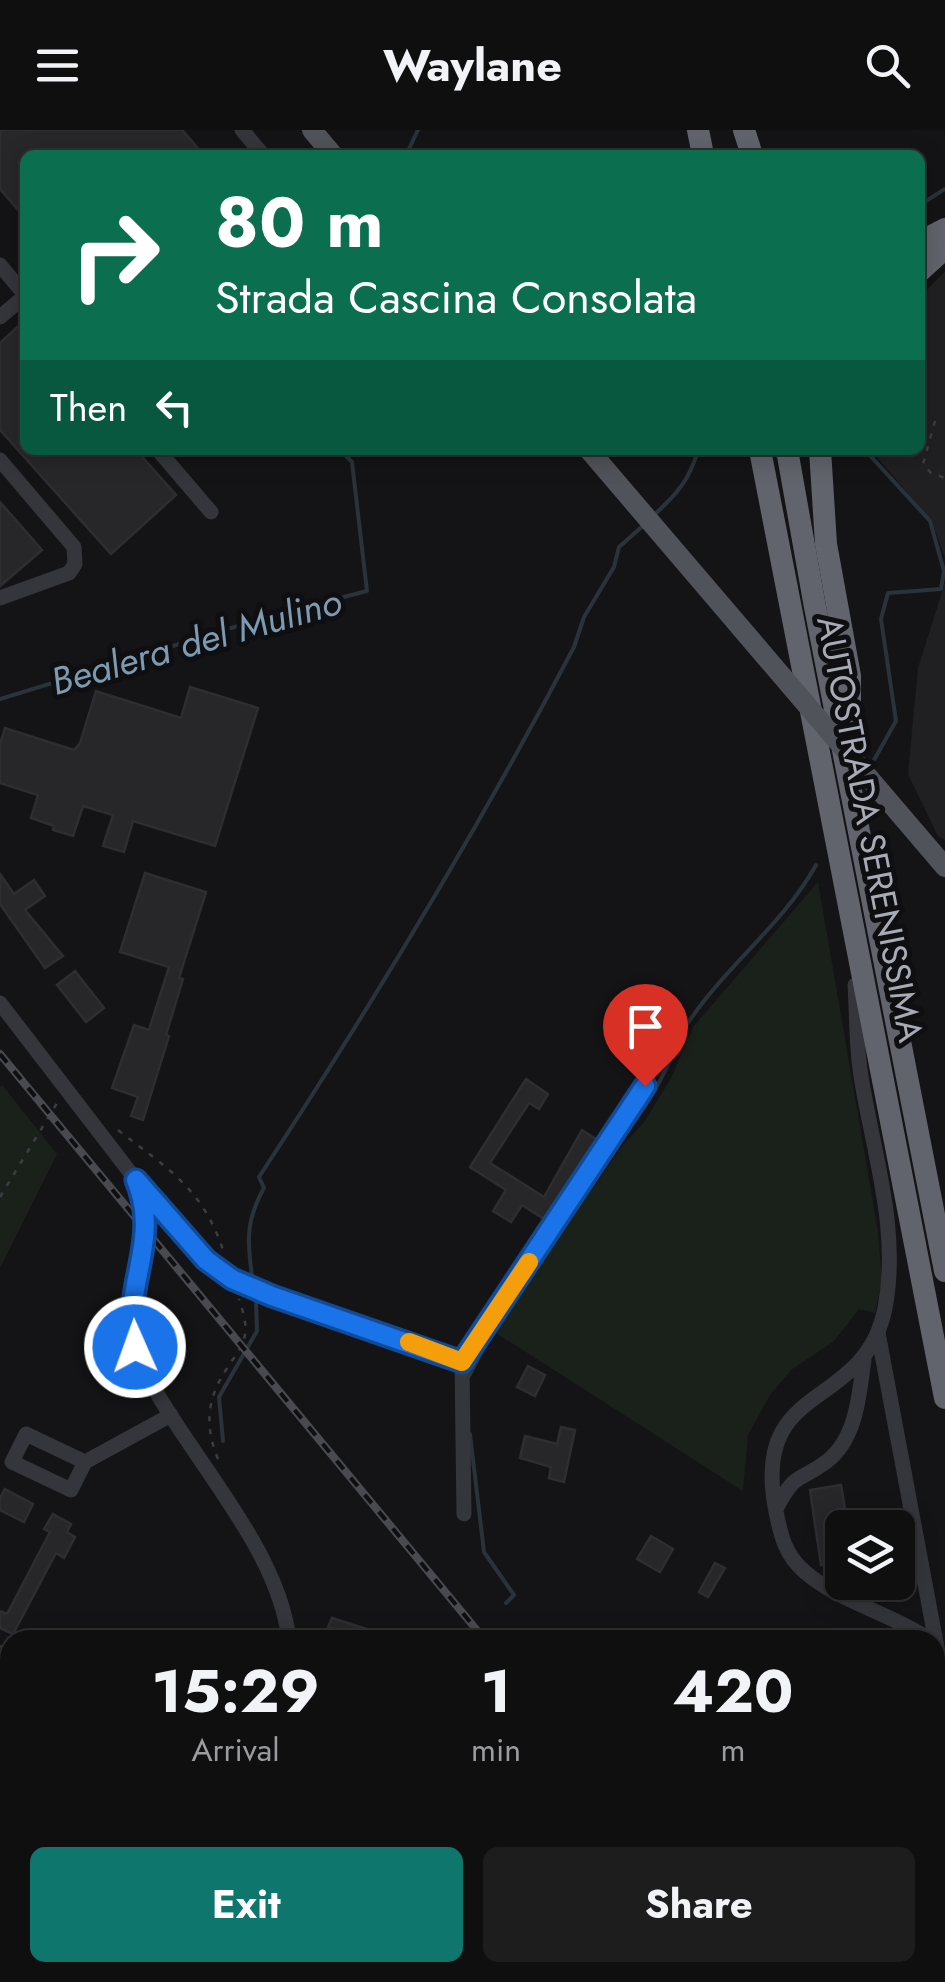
<!DOCTYPE html>
<html lang="en">
<head>
<meta charset="utf-8">
<style>
  body { margin:0; font-family:Jost,sans-serif; background:#1d1d1e; color:#f1f3f6; height:100vh; display:flex; flex-direction:column; font-size:38px; white-space:nowrap }
  * { box-sizing:border-box; margin:0 }
  p { font-size:32px; color:#9b9c9f }
  .icon { flex:none; width:55px; height:55px; fill:none; stroke:currentColor; stroke-width:2; stroke-linecap:round; stroke-linejoin:round }
  .map { position:relative; flex:1; overflow:hidden }
  .details { position:absolute; left:0px; top:1500px; width:945px; height:352px; display:flex; flex-direction:column; background:#0f0f10; border-radius:30px 30px 0 0; box-shadow:0 5px 25px #0003,0 0 0 2px #2f2f30 }
  .details>* { flex:none }
  .banner { position:absolute; left:20px; top:20px; width:905px; height:305px; border-radius:15px; box-shadow:0 5px 25px #0003,0 0 0 2px #2f2f30; background:#0b6e4f; color:#fff; overflow:hidden }
  .tools { position:absolute; left:825px; top:1380px; display:grid; gap:20px }
  .tools a { display:grid; place-items:center; width:90px; height:90px; border-radius:15px; background:#0f0f10; box-shadow:0 5px 25px #0003,0 0 0 2px #2f2f30; font-size:50px }
  .pin { position:absolute; display:grid; place-items:center; width:85px; height:85px; color:#fff; margin:-102px -42px; border-radius:50% 50% 50% 0; rotate:-45deg; box-shadow:0 0 10px #0007 }
  .pin .icon { rotate:45deg }
  .me { position:absolute; width:110px; margin:-55px; rotate:358deg; stroke-linejoin:round; filter:drop-shadow(0 0 8px #0008) }
  .turn { display:flex; align-items:center; gap:35px; height:210px; padding:0 30px; font-size:45px }
  .turn .icon { width:130px; height:130px; stroke-width:2.5 }
  .turn b { display:block; font-size:70px; line-height:85px }
  .then { display:flex; align-items:center; height:95px; padding:0 30px; background:#0003; gap:20px; font-size:38px }
  .eta { display:flex; justify-content:space-evenly; align-items:center; height:170px; text-align:center }
  .eta b { font-size:60px; font-weight:700; line-height:70px }
  .cta { display:flex; gap:20px; margin-top:auto; padding:20px 30px }
  .cta a { flex:1; height:115px; border-radius:15px; background:#0f766e; color:#fff; font-size:40px; font-weight:700; line-height:115px; text-align:center }
  .cta a+a { background:#1d1d1e; color:#f1f3f6 }
  header { display:flex; justify-content:space-between; align-items:center; height:130px; padding:0 30px; background:#0f0f10; font-size:45px; font-weight:700 }
  .map>svg:first-child { display:block }
  .built { fill:#202023 }
  .green { fill:#1a211b }
  .lines { fill:none; stroke-linecap:round; stroke-linejoin:round }
  .stream { stroke:#2a333a; stroke-width:4 }
  .building { fill:#27272a; stroke:#2e2e32; stroke-width:2.5 }
  .path { stroke:#3b3d42; stroke-width:2.5; stroke-dasharray:5 8; stroke-linecap:butt }
  .minor { stroke:#35363b; stroke-width:15 }
  .major { stroke:#51535a; stroke-width:20 }
  .highway { stroke:#61646c; stroke-width:22 }
  .rail-casing { stroke:#484a50; stroke-width:8 }
  .rail { stroke:#0f0f11; stroke-width:4; stroke-dasharray:11; stroke-linecap:butt }
  .major-bridge { stroke:#51535a; stroke-width:20 }
  .route-casing { stroke:#114b97; stroke-width:25 }
  .route { stroke:#1a73e8; stroke-width:18 }
  .slow { stroke:#f59e0b; stroke-width:18 }
  .labels { text-anchor:middle; dominant-baseline:central; stroke-width:10; stroke-linejoin:round; paint-order:stroke }
  .street-label { font-size:35px; fill:#a6abb6; stroke:#0f0f11 }
  .water-label { font-size:38px; font-style:italic; fill:#7c9bb2; stroke:#0f0f11 }
</style>
</head>
<body>
<header><svg class="icon" aria-label="menu" viewBox="0 0 24 24"><path d="M4 6h16M4 12h16M4 18h16"/></svg>Waylane<svg class="icon" aria-label="search" viewBox="0 0 24 24"><circle cx="10" cy="10" r="6"/><path d="M15 15l6 6"/></svg></header>
<div class="map">
<svg width="945" height="1852" viewBox="0 0 945 1852">
  <rect width="100%" height="100%" fill="#141416"/>
  <g class="built">
    <path d="M945,142V428L932,392L871,320H920V166Z"/>
    <path d="M945,453V710L938,706L908,644L918,538Z"/>
  </g>
  <g class="green">
    <path d="M818,752L878,1101L882,1152L875,1183L859,1179L834,1211L791,1240L770,1265L748,1305L743,1361L493,1201L623,1015L645,991L671,948L693,897Z"/>
    <path d="M2,955L57,1024L0,1138V957Z"/>
    <path d="M0,1533L10,1539V1842L166,1843L162,1852H0Z"/>
  </g>
  <g class="lines">
    <g class="stream">
      <path d="M406,25L418,0"/>
      <path d="M920,75L945,59"/>
      <path d="M865,320L930,391L944,441L941,459L888,463L881,489L896,591L874,630"/>
      <path d="M655,384C677,364 690,349 698,320"/>
      <path d="M0,569L267,487L367,461L352,332L340,320"/>
      <path d="M252,1146C247,1110 246,1090 264,1058L259,1047C372,875 478,700 574,517L584,487L614,437L619,417L645,394"/>
      <path d="M469,1246L495,1196L620,1009C638,988 654,964 666,939C673,925 677,909 686,896C723,838 783,795 816,735"/>
      <path d="M470,1304L484,1422L514,1465L506,1473"/>
      <path d="M223,1311L219,1267L257,1201L256,1171"/>
      <path d="M0,1526L10,1532"/>
    </g>
  </g>
  <g class="building">
    <path d="M0,0H182L204,25H25V88L0,59Z"/>
    <path d="M25,190V320H136L176,365L111,424L0,300V213Z"/>
    <path d="M0,372L42,420L0,456Z"/>
    <path d="M190,557L258,578L215,716L133,691L124,722L103,716L113,685L83,676L73,706L53,700L54,696L31,688L38,665L0,653V614L5,598L74,620L80,613L96,561L181,588Z"/>
    <path d="M145,743L206,762L179,848L183,849L166,905L169,906L143,990L131,986L138,967L112,958L134,895L149,900L169,837L120,822Z"/>
    <path d="M0,744L14,764L34,750L45,766L25,780L63,826L45,838L0,774Z"/>
    <path d="M75,841L104,878L86,892L57,855Z"/>
    <path d="M526,949L548,964L539,979L529,973L490,1033L544,1067L582,1000L596,1009L544,1089L522,1075L511,1092L493,1081L506,1060L470,1037Z"/>
    <path d="M528,1236L545,1245L535,1266L517,1257Z"/>
    <path d="M561,1297L575,1300L564,1352L549,1348L551,1337L520,1328L525,1306L557,1314Z"/>
    <path d="M841,1355L848,1398H842V1431L821,1435L810,1360Z"/>
    <path d="M5,1359L33,1374L24,1392L0,1380V1368Z"/>
    <path d="M53,1384L71,1394L67,1402L75,1407L64,1428L56,1423L13,1504L0,1498V1481L7,1484L50,1402L44,1399Z"/>
    <path d="M651,1406L673,1419L660,1442L637,1429Z"/>
    <path d="M715,1433L725,1438L708,1467L699,1462Z"/>
    <path d="M332,1488L367,1499L363,1510L352,1506L350,1510H339L342,1502L328,1497Z"/>
  </g>
  <g class="lines">
    <g class="path">
      <path d="M935,291L923,334L931,343L945,348"/>
      <path d="M118,1000C169,1040 203,1058 224,1123"/>
      <path d="M0,1067L57,973"/>
      <path d="M218,1329C204,1295 207,1267 228,1237C233,1228 242,1219 244,1209C248,1196 243,1182 239,1169"/>
      <path d="M0,1516L10,1521"/>
      <path d="M0,1546L10,1551"/>
      <path d="M143,1852L147,1842"/>
    </g>
    <g class="minor">
      <path d="M242,0L263,25"/>
      <path d="M0,135L25,165"/>
      <path d="M0,187L25,166"/>
      <path d="M158,320L211,382"/>
      <path d="M0,330L74,417L75,434L69,443L0,468"/>
      <path d="M855,855C857,885 856,916 861,946C873,1023 900,1099 885,1178C864,1284 749,1248 776,1382C781,1406 785,1425 805,1442C841,1473 891,1483 930,1510"/>
      <path d="M0,873L136,1050C162,1109 119,1166 139,1229C180,1319 278,1412 289,1510"/>
      <path d="M142,1056L206,1130L232,1149L271,1166L462,1233"/>
      <path d="M878,1203L938,1523"/>
      <path d="M85,1332L26,1304L12,1332L71,1360L85,1332L171,1285"/>
      <path d="M776,1379C795,1342 797,1353 826,1332C857,1309 859,1264 864,1230"/>
      <path d="M464,1384L462,1233L645,956"/>
      <path d="M935,1518L945,1541"/>
      <path d="M171,1852L175,1842"/>
      <path d="M368,1852L372,1842"/>
    </g>
    <path class="major" d="M312,0L333,25"/>
    <g class="highway">
      <path d="M698,0L703,25"/>
      <path d="M744,0L752,25"/>
      <path d="M920,112L945,99"/>
      <path d="M920,141L945,118"/>
      <path d="M760,320L945,1268"/>
      <path d="M787,320L815,477L945,1141"/>
      <path d="M820,320L826,414L850,546V606"/>
    </g>
    <defs>
      <g id="rail">
        <path d="M0,924L485,1510"/>
        <path d="M724,1842L731,1852"/>
      </g>
    </defs>
    <use href="#rail" class="rail-casing"/>
    <use href="#rail" class="rail"/>
    <path class="major-bridge" d="M589,320L945,737"/>
  </g>
  <g class="lines">
    <defs>
      <path id="route" d="M135,1217C121,1157 162,1111 136,1050L206,1130L232,1149L272,1166L462,1232L645,956"/>
    </defs>
    <use href="#route" class="route-casing"/>
    <use href="#route" class="route"/>
    <path class="slow" d="M409,1212L462,1232L529,1132"/>
  </g>
  <g class="labels">
    <g class="street-label">
      <text transform="translate(870 699) rotate(79)">AUTOSTRADA SERENISSIMA</text>
    </g>
    <g class="water-label">
      <text transform="translate(196 511) rotate(-16)">Bealera del Mulino</text>
    </g>
  </g>
</svg>
<div class="tools">
<a><svg class="icon" aria-label="layers" viewBox="0 0 24 24"><path d="M12 4l9 5-9 5-9-5zM3 14l9 5 9-5"/></svg></a>
</div>
<div class="pin" style="left:645px;top:956px;background:#d93025"><svg class="icon" aria-label="arrive" viewBox="0 0 24 24"><path d="M6 21V4h12l-3 4 3 4H6"/></svg></div>
<svg class="me" style="left:135px;top:1217px" viewBox="-20 -20 40 40"><circle r="17" fill="#1a73e8" stroke="#fff" stroke-width="3"/><path d="M0-11L8 9 0 5-8 9z" fill="#fff"/></svg>
<div class="banner">
<div class="turn"><svg class="icon" aria-label="right" viewBox="0 0 24 24"><path d="M7 20v-9h11M14 6l5 5-5 5"/></svg><div><b>80 m</b>Strada Cascina Consolata</div></div>
<div class="then">Then<svg class="icon" aria-label="left" viewBox="0 0 24 24"><path d="M17 20v-9H6M10 6l-5 5 5 5"/></svg></div>
</div>
<section class="details">
<div class="eta">
<div><b>15:29</b><p>Arrival</p></div>
<div><b>1</b><p>min</p></div>
<div><b>420</b><p>m</p></div>
</div>
<div class="cta"><a>Exit</a><a>Share</a></div>
</section>
</div>
</body>
</html>
